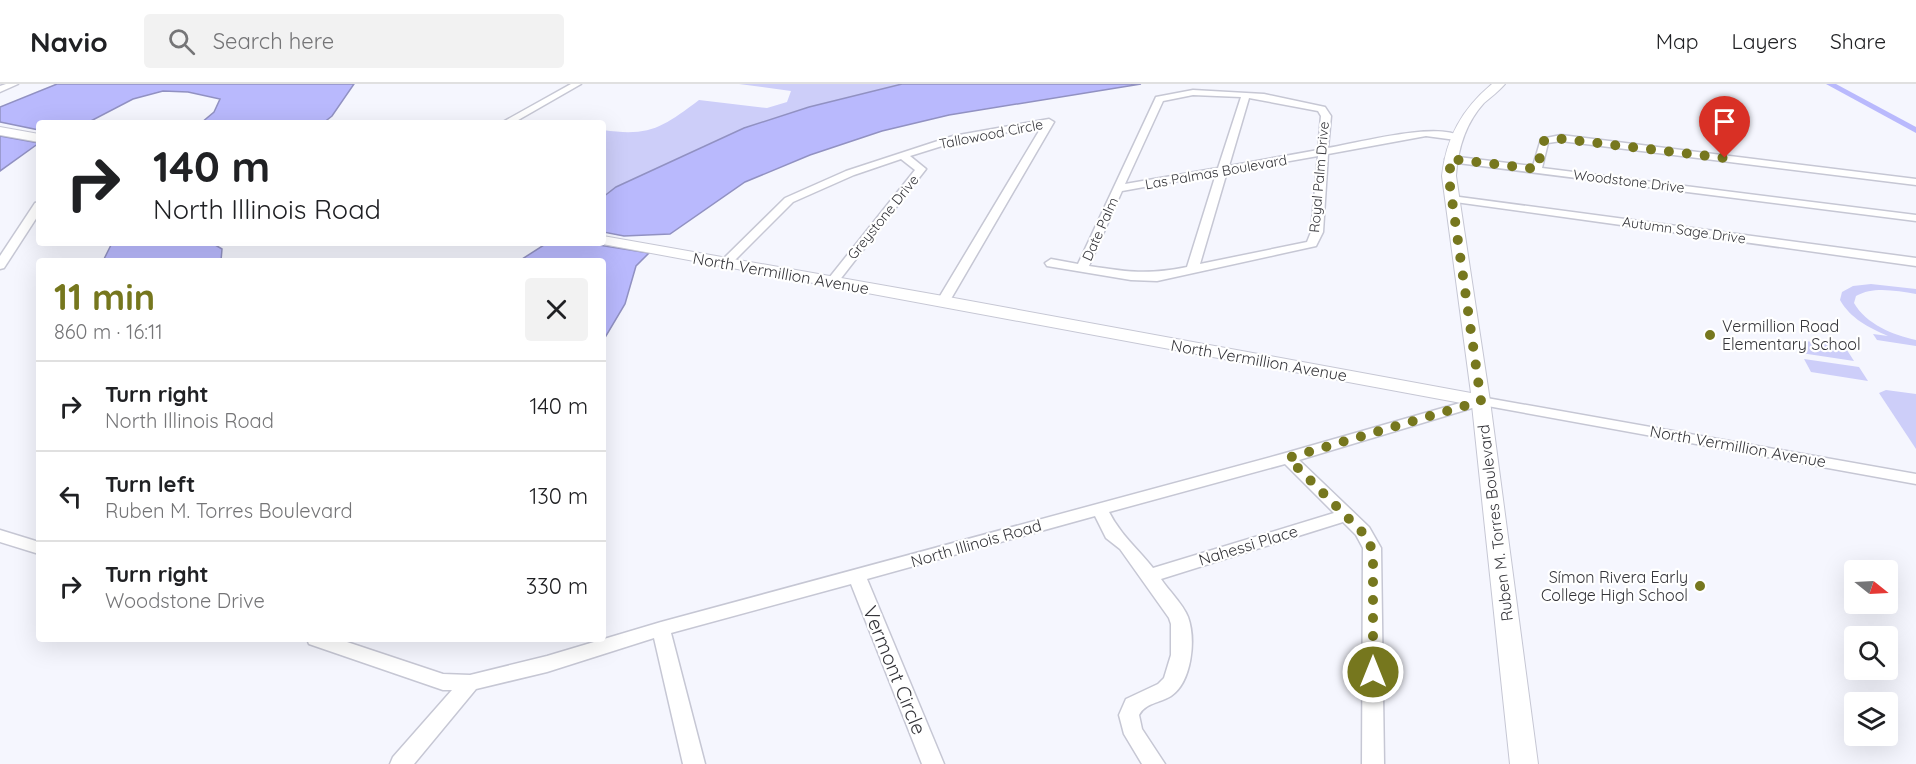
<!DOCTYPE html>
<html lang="en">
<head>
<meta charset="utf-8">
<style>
  body { margin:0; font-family:Quicksand,sans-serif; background:#f2f2f2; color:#202124; height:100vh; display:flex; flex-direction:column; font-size:22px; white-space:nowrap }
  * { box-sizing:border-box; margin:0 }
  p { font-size:20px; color:#757577 }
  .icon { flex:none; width:33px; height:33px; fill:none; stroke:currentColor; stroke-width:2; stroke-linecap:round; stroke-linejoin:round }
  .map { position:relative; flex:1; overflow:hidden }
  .details { position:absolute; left:36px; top:174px; width:570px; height:384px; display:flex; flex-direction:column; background:#fff; border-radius:6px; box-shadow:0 6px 24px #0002 }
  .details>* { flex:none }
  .banner { position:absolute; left:36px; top:36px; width:570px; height:126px; border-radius:6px; box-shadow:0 6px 24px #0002; background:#fff; color:#202124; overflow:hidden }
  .needle { width:39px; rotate:108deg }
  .buttons { position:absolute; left:1844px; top:476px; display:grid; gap:12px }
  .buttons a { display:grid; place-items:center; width:54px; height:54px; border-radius:6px; background:#fff; box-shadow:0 6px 24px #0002; font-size:30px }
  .pin { position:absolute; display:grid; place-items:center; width:51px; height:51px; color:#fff; margin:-62px -26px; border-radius:50% 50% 50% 0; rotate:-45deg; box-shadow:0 0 6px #0007 }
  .pin .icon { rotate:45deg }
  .me { position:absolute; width:66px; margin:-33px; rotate:0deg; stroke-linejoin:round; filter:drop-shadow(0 0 4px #0008) }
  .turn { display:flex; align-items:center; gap:21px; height:126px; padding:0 18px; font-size:27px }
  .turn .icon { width:78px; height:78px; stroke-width:2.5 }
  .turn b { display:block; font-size:42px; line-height:51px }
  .round { display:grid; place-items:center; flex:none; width:63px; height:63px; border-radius:6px; background:#f2f2f2 }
  .head { display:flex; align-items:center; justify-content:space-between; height:102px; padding:0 18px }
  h1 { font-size:36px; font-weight:700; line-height:45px; color:#76771e }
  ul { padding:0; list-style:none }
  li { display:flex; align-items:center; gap:18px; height:90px; padding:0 18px; border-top:2px solid #e0e0e0 }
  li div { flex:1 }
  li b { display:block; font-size:22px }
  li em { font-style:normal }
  header { display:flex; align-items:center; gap:36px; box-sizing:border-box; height:84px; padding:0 30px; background:#fff; border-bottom:2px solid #e0e0e0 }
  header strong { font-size:28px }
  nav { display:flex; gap:33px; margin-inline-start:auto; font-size:21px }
  .search { width:420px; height:54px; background:#f2f2f2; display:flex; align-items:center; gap:15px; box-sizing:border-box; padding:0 21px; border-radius:6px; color:#757577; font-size:22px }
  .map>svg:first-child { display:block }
  .green { fill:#cdcef9 }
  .water { fill:#b9b9fd; stroke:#9191c2; stroke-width:1.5 }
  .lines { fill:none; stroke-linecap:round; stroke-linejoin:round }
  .canal { fill:#b9b9fd; fill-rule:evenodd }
  .street-casing { stroke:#c6c7d4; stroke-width:3 }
  .secondary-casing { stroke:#c6c7d4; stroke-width:2 }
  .street { fill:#fff; fill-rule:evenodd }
  .secondary { fill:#fff; fill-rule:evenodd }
  .route { stroke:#76771e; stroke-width:10; stroke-dasharray:0 18 }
  .poi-dot { fill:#76771e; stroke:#fff; stroke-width:2 }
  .labels { text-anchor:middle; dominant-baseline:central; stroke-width:4.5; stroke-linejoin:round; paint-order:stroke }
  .far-street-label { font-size:14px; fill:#35353a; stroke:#fff }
  .street-label { font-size:16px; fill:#35353a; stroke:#fff }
  .poi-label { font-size:16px; fill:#35353a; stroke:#fff; text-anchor:start }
  .near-street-label { font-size:20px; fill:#35353a; stroke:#fff }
</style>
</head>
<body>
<header>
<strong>Navio</strong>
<div class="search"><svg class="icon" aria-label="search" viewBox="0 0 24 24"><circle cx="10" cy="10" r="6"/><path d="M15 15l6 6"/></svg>Search here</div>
<nav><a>Map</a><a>Layers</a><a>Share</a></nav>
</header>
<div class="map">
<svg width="1916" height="680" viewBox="0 0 1916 680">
  <rect width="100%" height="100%" fill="#f5f6fe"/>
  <g class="green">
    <path d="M739,0H902L809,23L744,44L616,103L603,113V46C650,53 663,43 699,16L767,24L787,18L791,7Z"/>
    <path d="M1871,200L1916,205V210C1896,207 1874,202 1856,212L1854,219C1866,240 1893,251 1916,256V262L1877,256L1873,250L1888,252C1868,243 1851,235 1840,216L1842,208L1853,202Z"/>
    <path d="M1793,255L1845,263L1854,277L1801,269Z"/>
    <path d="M1804,275L1859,283L1868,297L1811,288Z"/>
    <path d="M1886,306L1916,310V365L1879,309Z"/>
  </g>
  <g class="water">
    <path d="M57,0H354L332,32L323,39H201L214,28L220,15L188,8L163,7L133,15L87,39H39V46L0,38V23Z"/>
    <path d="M902,0H1141L949,31L882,47L810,71L745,98L670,150L624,152L603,148V113L616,103L744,44L809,23Z"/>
    <path d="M0,52L39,59L0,87Z"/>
    <path d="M112,159H212L222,165L221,177H103Z"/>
    <path d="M547,159H586L649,169L636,182L625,220L603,257V177H519Z"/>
  </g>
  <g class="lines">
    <path class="canal" d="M1826,0H1836L1916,43V49Z"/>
    <defs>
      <g id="street">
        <path d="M6,0H18L0,8V2Z"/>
        <path d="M571,0H581L513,39H501Z"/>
        <path d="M1193,6L1264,10L1325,23L1331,32L1328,64C1357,59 1439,37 1461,53L1456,56L1426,52L1328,70L1323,148L1316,162L1157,197L1131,196L1047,182L1045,179L1051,175L1078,180L1156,13ZM1193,11L1241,13L1218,84L1125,100L1163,17ZM1249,14L1318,27L1321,32L1318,66L1229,82ZM1318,72L1311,148L1307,158L1200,180L1227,88ZM1216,90L1187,183C1148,191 1128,188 1089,182L1122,107Z"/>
        <path d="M1049,35L1054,38L948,220H938L937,217L1042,42L958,57L910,72L926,85L835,202H827L825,199L915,86L901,75L854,91L793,118L730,181H722L720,178L785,114L846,87L953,52Z"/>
        <path d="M1561,51L1916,95V101L1561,57L1548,59L1542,84L1916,131V137L1450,78L1445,75L1450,72L1533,82L1541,55Z"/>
        <path d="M1452,112L1916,174V182L1448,117V113Z"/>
        <path d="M39,118V130L4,184L0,185V172L35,119Z"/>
        <path d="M1481,313L1916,390V400L1482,321L1299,376L1369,443L1381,464L1384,680H1362L1363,464L1356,451L1343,438L1161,495C1169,507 1183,520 1188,533C1196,555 1192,598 1171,612C1160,619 1145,619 1139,631L1142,645L1165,680H1142L1124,650L1119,631L1126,615L1158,600L1164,594L1171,571V540L1169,534L1120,465L1106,454L1095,432L867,495L944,680H922L851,500L671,549L705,680H683L654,554L547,588L476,605L414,680H390L393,673L452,606H443L309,560L307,555H338L443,590L470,591L547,572L661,538L1282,370ZM1285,380L1334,429L1153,484C1138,465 1120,450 1109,428Z"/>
        <path d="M0,446L39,458V470L0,458Z"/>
      </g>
      <g id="secondary">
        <path d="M1492,0H1505C1499,7 1491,13 1484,19C1465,40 1458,65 1456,92L1490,317L1538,680H1510L1472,321L597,159H603V152L943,212L1471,309L1442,92C1446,54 1462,25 1492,0Z"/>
        <path d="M0,43L39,50V58L0,51Z"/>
      </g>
    </defs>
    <use href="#street" class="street-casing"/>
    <use href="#secondary" class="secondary-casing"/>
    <use href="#street" class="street"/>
    <use href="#secondary" class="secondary"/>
  </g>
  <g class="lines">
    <path class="route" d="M1373,588V473L1369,455L1288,374L1481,317L1450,102V75L1537,85L1544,57L1554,54L1725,74"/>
  </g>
  <g class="poi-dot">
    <circle cx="1710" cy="251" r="6"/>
    <circle cx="1700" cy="502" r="6"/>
  </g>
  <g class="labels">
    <g class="far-street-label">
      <text transform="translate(991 50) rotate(-11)">Tallowood Circle</text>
      <text transform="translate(1216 88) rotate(-10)">Las Palmas Boulevard</text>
      <text transform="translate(1319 93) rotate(-85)">Royal Palm Drive</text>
      <text transform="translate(1629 97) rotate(7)">Woodstone Drive</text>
      <text transform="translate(883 133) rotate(-51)">Greystone Drive</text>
      <text transform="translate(1100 145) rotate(-66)">Date Palm</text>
      <text transform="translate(1684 146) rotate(8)">Autumn Sage Drive</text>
    </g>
    <g class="street-label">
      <text transform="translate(781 189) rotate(10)">North Vermillion Avenue</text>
      <text transform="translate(1259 276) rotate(10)">North Vermillion Avenue</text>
      <text transform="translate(1738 362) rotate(10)">North Vermillion Avenue</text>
      <text transform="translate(1495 439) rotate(-97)">Ruben M. Torres Boulevard</text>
      <text transform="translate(976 459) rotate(-16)">North Illinois Road</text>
      <text transform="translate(1248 461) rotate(-17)">Nahessi Place</text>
    </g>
    <g class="poi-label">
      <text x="1722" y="242">Vermillion Road<tspan x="1722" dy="18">Elementary School</tspan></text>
      <text x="1688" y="493" text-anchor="end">Símon Rivera Early<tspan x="1688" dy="18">College High School</tspan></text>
    </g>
    <g class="near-street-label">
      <text transform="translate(895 586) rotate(68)">Vermont Circle</text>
    </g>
  </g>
</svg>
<div class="buttons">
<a><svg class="needle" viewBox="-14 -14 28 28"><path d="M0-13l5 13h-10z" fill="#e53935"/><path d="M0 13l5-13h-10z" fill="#757577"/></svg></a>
<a><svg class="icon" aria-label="search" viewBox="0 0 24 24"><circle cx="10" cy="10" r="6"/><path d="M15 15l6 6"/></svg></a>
<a><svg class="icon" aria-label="layers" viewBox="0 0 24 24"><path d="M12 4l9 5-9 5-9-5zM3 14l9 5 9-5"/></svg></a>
</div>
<div class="pin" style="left:1725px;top:74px;background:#d93025"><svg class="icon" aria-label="arrive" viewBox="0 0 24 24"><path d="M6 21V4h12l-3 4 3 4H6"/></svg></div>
<svg class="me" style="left:1373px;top:588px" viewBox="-20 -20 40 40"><circle r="17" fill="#76771e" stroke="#fff" stroke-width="3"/><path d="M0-11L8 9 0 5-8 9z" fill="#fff"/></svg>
<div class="banner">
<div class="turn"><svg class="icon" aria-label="right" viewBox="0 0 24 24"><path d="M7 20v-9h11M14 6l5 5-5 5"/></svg><div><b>140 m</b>North Illinois Road</div></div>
</div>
<section class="details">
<div class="head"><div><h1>11 min</h1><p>860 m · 16:11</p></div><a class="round"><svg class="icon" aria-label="close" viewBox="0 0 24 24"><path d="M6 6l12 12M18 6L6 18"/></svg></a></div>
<ul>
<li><svg class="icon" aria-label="right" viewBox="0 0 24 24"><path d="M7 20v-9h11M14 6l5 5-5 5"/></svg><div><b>Turn right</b><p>North Illinois Road</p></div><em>140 m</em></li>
<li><svg class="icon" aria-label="left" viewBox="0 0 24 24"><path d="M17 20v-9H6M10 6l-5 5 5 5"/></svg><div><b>Turn left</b><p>Ruben M. Torres Boulevard</p></div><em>130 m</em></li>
<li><svg class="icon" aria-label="right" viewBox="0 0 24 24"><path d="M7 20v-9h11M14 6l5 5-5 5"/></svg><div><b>Turn right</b><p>Woodstone Drive</p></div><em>330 m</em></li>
</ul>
</section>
</div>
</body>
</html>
